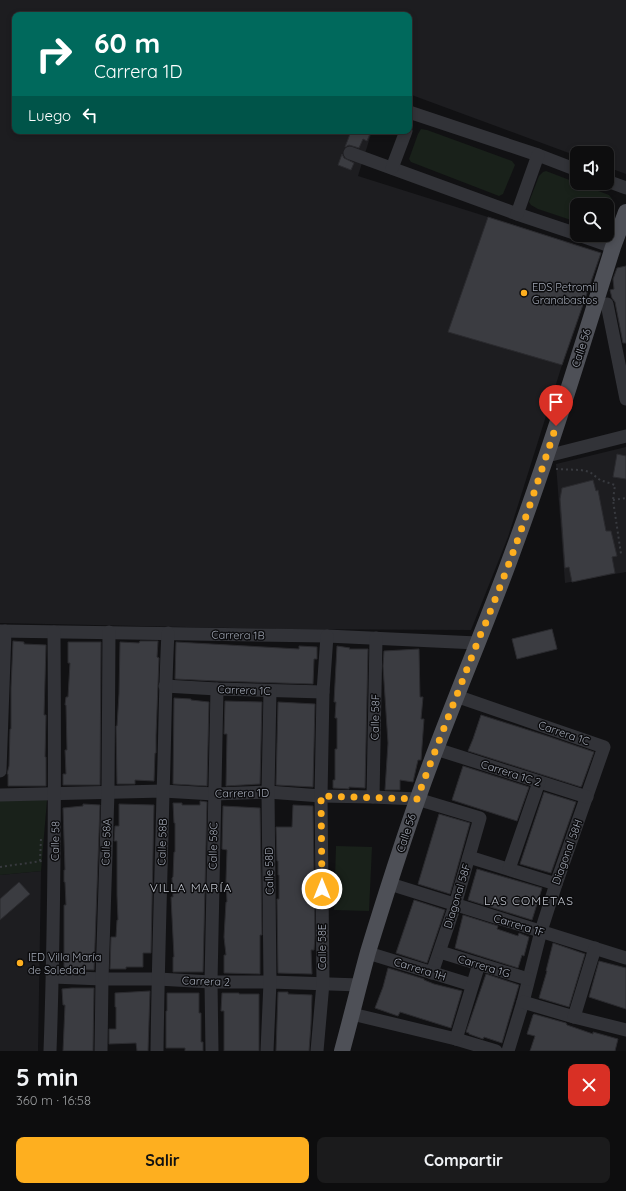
<!DOCTYPE html>
<html lang="es">
<head>
<meta charset="utf-8">
<style>
  body { margin:0; font-family:Quicksand,sans-serif; background:#1b1b1c; color:#f1f3f6; height:100vh; display:flex; flex-direction:column; font-size:15px; white-space:nowrap }
  * { box-sizing:border-box; margin:0 }
  p { font-size:13px; color:#9a9c9e }
  .icon { flex:none; width:22px; height:22px; fill:none; stroke:currentColor; stroke-width:2; stroke-linecap:round; stroke-linejoin:round }
  .map { position:relative; height:1051px; overflow:hidden }
  .sheet { display:flex; flex-direction:column; background:#0d0d0e; flex:1 }
  .sheet>* { flex:none }
  .guide { position:absolute; left:12px; top:12px; width:400px; height:122px; border-radius:8px; box-shadow:0 2px 6px #0003,0 0 0 1px #2d2d2e; background:#00695c; color:#fff; overflow:hidden }
  .fabs { position:absolute; left:570px; top:146px; display:grid; gap:8px }
  .fabs a { display:grid; place-items:center; width:44px; height:44px; border-radius:8px; background:#0d0d0e; box-shadow:0 2px 6px #0003,0 0 0 1px #2d2d2e; font-size:20px }
  .pin { position:absolute; display:grid; place-items:center; width:34px; height:34px; color:#fff; margin:-41px -17px; border-radius:50% 50% 50% 0; rotate:-45deg; box-shadow:0 0 4px #0007 }
  .pin .icon { rotate:45deg }
  .me { position:absolute; width:44px; margin:-22px; rotate:0deg; stroke-linejoin:round; filter:drop-shadow(0 0 3px #0008) }
  .turn { display:flex; align-items:center; gap:14px; height:84px; padding:0 16px; font-size:18px }
  .turn .icon { width:52px; height:52px; stroke-width:2.5 }
  .turn b { display:block; font-size:28px; line-height:34px }
  .then { display:flex; align-items:center; height:38px; padding:0 16px; background:#0003; gap:8px; font-size:15px }
  .round { display:grid; place-items:center; flex:none; width:42px; height:42px; border-radius:8px; background:#1b1b1c }
  .headline { display:flex; align-items:center; justify-content:space-between; height:68px; padding:0 16px }
  h1 { font-size:24px; font-weight:700; line-height:30px }
  .cta { display:flex; gap:8px; margin-top:auto; padding:8px 16px }
  .cta a { flex:1; height:46px; border-radius:8px; background:#feaf1f; color:#111; font-size:16px; font-weight:700; line-height:46px; text-align:center }
  .cta a+a { background:#1b1b1c; color:#f1f3f6 }
  .map>svg:first-child { display:block }
  .built { fill:#1d1d20 }
  .green { fill:#19211a }
  .building { fill:#3b3c41; stroke:#2b2b2f }
  .lines { fill:none; stroke-linecap:round; stroke-linejoin:round }
  .path { stroke:#383a3f; stroke-width:2; stroke-dasharray:2 3; stroke-linecap:butt }
  .minor { stroke:#323338; stroke-width:13 }
  .major { stroke:#4e5057; stroke-width:16 }
  .route { stroke:#feaf1f; stroke-width:7; stroke-dasharray:0 12.6 }
  .poi-dot { fill:#feaf1f; stroke:#0c0c0e; stroke-width:1.5 }
  .labels { text-anchor:middle; dominant-baseline:central; stroke-width:3; stroke-linejoin:round; paint-order:stroke }
  .poi-label { font-size:11px; fill:#a2a8b5; stroke:#0c0c0e; text-anchor:start }
  .street-label { font-size:11px; fill:#a2a8b5; stroke:#0c0c0e }
  .neighbourhood-label { font-size:12px; letter-spacing:1px; fill:#c3c7d0; stroke:#0c0c0e }
</style>
</head>
<body>
<div class="map">
<svg width="626" height="1051" viewBox="0 0 626 1051">
  <rect width="100%" height="100%" fill="#111113"/>
  <g class="built">
    <path d="M0,0H626V174L607,167V153H577V156L409,94V15H15V131H372L358,176L488,217L449,332L562,365L508,537L471,630L278,629L0,623Z"/>
    <path d="M626,447V572L565,583L556,464Z"/>
    <path d="M41,871L38,1051H0V875Z"/>
  </g>
  <g class="green">
    <path d="M421,129L427,130L512,161L515,165L503,194L499,196L411,162L409,159L418,134Z"/>
    <path d="M546,171L609,195L612,199V205L607,221V205H577V222L538,209L531,205L529,202L539,176L543,172Z"/>
    <path d="M0,799L47,800L41,871L0,875Z"/>
    <path d="M336,846L372,847L369,911L334,910Z"/>
  </g>
  <g class="building">
    <path d="M343,131H371L367,141L363,139L359,148L349,145L345,147L350,134L343,132Z"/>
    <path d="M342,154L344,158L354,163L351,170L338,165Z"/>
    <path d="M488,217L601,253L562,365L448,332Z"/>
    <path d="M626,266V343H623L615,302L612,298L610,290L614,289L613,279L617,268Z"/>
    <path d="M617,454L626,456V479L613,477Z"/>
    <path d="M593,480L596,491L598,490L606,531H611L617,556L612,557L615,573L572,582L569,567L565,568L560,499L562,488Z"/>
    <path d="M552,629L557,649L517,659L512,639Z"/>
    <path d="M13,641L24,642V644L46,645L44,715H46L45,757H46V786H8V774H7L9,766L10,729H11V688Z"/>
    <path d="M140,641H158L157,657L159,658L156,735V753H155L154,781L135,780V784H117L116,726H117L119,694L120,642L139,643Z"/>
    <path d="M68,642H101L100,785H63V774H66L65,750H67L66,705H65L66,697H68L70,663H68Z"/>
    <path d="M176,642L299,649V646L317,647V659H314L313,684L217,681L175,679Z"/>
    <path d="M337,646L350,648L349,649H368L365,788L349,787V789L333,788V780H335V749H337V718H335L336,702H334Z"/>
    <path d="M419,649L420,697H423L421,719H424L421,760H418L413,782L400,780V790H385L388,743L383,666L384,651Z"/>
    <path d="M174,698L191,699V700L209,702L207,786L173,784Z"/>
    <path d="M225,701L262,702L260,784L226,786L227,734H224Z"/>
    <path d="M278,702L315,704L313,787L276,785Z"/>
    <path d="M481,715L544,735L594,752L582,785L581,787L468,751L473,739Z"/>
    <path d="M463,766L529,787L517,821L452,800Z"/>
    <path d="M544,792L576,802L551,873L520,864Z"/>
    <path d="M200,801L207,802L203,972H173V957H174L171,897H173L172,878L173,877L174,852H175V823H174L173,803H182V805H200Z"/>
    <path d="M83,804L100,805L94,970L64,969V905H66L65,882H64V870H65L63,808L83,806Z"/>
    <path d="M119,804L154,805L151,953H143V967H126V969H110L111,937H116L117,920H118L117,895V841H114L115,826H119Z"/>
    <path d="M293,805L313,806L315,937L314,950H311L312,974L278,973L277,899H279V875H278V861H277L276,827H292Z"/>
    <path d="M223,806L260,808L262,935H260V974L224,973V955H226L224,937L226,902H227L226,880L227,850L222,849Z"/>
    <path d="M439,814L470,823L450,894L418,884Z"/>
    <path d="M477,869L542,888L532,920L468,900Z"/>
    <path d="M19,882L30,894L0,920V899Z"/>
    <path d="M414,900L445,910L427,963L396,953Z"/>
    <path d="M463,915L498,926L497,929L518,936L519,933L529,937L524,956L522,955L518,968L455,948Z"/>
    <path d="M553,943L585,954L569,1007L539,998L547,971H546Z"/>
    <path d="M599,961L626,968V1009L589,997Z"/>
    <path d="M388,968L424,979V980L434,984L462,991L451,1028L400,1012L398,1016L375,1008L383,987Z"/>
    <path d="M486,974L519,985L502,1043L484,1037L483,1039L469,1034V1033L466,1032Z"/>
    <path d="M72,988H94L93,1051H63L65,1005H63L62,989Z"/>
    <path d="M150,991L148,1051H137L136,1043L109,1044V1029H116V1007H115V993Z"/>
    <path d="M278,992H288V994L312,995L311,1024L309,1051H276Z"/>
    <path d="M167,993H199V1013H201V1042H203V1051H185V1048H166V1011H167Z"/>
    <path d="M222,993H239V994H259V1051H224V1011H221Z"/>
    <path d="M534,1014L566,1023L567,1025L593,1034V1032L618,1039L615,1051H530L535,1036L527,1034L533,1015Z"/>
  </g>
  <g class="lines">
    <g class="path">
      <path d="M556,469L581,470L590,472L600,480L615,485L613,500L621,554"/>
      <path d="M613,500L626,498"/>
      <path d="M40,861L41,838"/>
      <path d="M0,867L42,861"/>
    </g>
    <g class="minor">
      <path d="M409,112L538,155L577,170"/>
      <path d="M350,153L517,214L577,234"/>
      <path d="M392,168L406,131"/>
      <path d="M607,181L626,188"/>
      <path d="M517,214L538,155"/>
      <path d="M579,235L613,247"/>
      <path d="M607,304L626,399"/>
      <path d="M547,456L626,436"/>
      <path d="M0,631L327,636L477,643"/>
      <path d="M165,686L217,689L323,692"/>
      <path d="M456,696L604,747L556,884L541,931L523,1002L508,1051"/>
      <path d="M436,749L587,797"/>
      <path d="M0,771L5,631"/>
      <path d="M0,795L163,791L214,794L268,792L321,796L373,797L417,799L480,818L455,905L432,973"/>
      <path d="M373,797L376,638"/>
      <path d="M469,857L556,884"/>
      <path d="M509,869L539,782"/>
      <path d="M390,884L626,958"/>
      <path d="M440,952L528,979"/>
      <path d="M368,953L472,985"/>
      <path d="M53,977L102,979H158L211,982H270L360,985"/>
      <path d="M523,1002L574,1017L626,1030"/>
      <path d="M352,1014L456,1039L496,1051"/>
      <path d="M574,1017L595,948"/>
      <path d="M456,1039L479,964"/>
      <path d="M50,1051C55,911 55,772 54,632"/>
      <path d="M101,1051L102,979L108,792L109,632"/>
      <path d="M157,1051C158,965 161,879 163,794C165,740 165,687 168,633"/>
      <path d="M212,1051L211,982L217,689"/>
      <path d="M267,1051L270,982L268,792L270,691"/>
      <path d="M317,1051L323,983L321,796L323,692L327,636"/>
    </g>
    <path class="major" d="M342,1051C351,1018 359,985 368,952C384,900 400,849 418,798C447,715 483,634 513,551C550,451 581,349 613,247L626,212"/>
  </g>
  <g class="lines">
    <path class="route" d="M322,889L321,796L417,799C436,748 456,697 476,646C480,634 486,624 490,612C515,551 536,488 556,426"/>
  </g>
  <g class="poi-dot">
    <circle cx="524" cy="293" r="4"/>
    <circle cx="20" cy="963" r="4"/>
  </g>
  <g class="labels">
    <g class="poi-label">
      <text x="532" y="287">EDS Petromil<tspan x="532" dy="13">Granabastos</tspan></text>
      <text x="28" y="957">IED Villa María<tspan x="28" dy="13">de Soledad</tspan></text>
    </g>
    <g class="street-label">
      <text transform="translate(581 348) rotate(-72)">Calle 56</text>
      <text transform="translate(238 635) rotate(1)">Carrera 1B</text>
      <text transform="translate(244 690) rotate(2)">Carrera 1C</text>
      <text transform="translate(375 717) rotate(-89)">Calle 58F</text>
      <text transform="translate(564 733) rotate(19)">Carrera 1C</text>
      <text transform="translate(511 773) rotate(18)">Carrera 1C 2</text>
      <text transform="translate(242 793) rotate(-1)">Carrera 1D</text>
      <text transform="translate(406 833) rotate(-72)">Calle 56</text>
      <text transform="translate(55 841) rotate(-89)">Calle 58</text>
      <text transform="translate(106 842) rotate(-88)">Calle 58A</text>
      <text transform="translate(162 842) rotate(-88)">Calle 58B</text>
      <text transform="translate(213 846) rotate(-89)">Calle 58C</text>
      <text transform="translate(567 852) rotate(-70)">Diagonal 58H</text>
      <text transform="translate(269 871) rotate(-91)">Calle 58D</text>
      <text transform="translate(457 896) rotate(-73)">Diagonal 58F</text>
      <text transform="translate(519 925) rotate(17)">Carrera 1F</text>
      <text transform="translate(322 947) rotate(-90)">Calle 58E</text>
      <text transform="translate(484 966) rotate(17)">Carrera 1G</text>
      <text transform="translate(420 969) rotate(17)">Carrera 1H</text>
      <text transform="translate(206 981) rotate(2)">Carrera 2</text>
    </g>
    <g class="neighbourhood-label">
      <text x="191" y="887">VILLA MARÍA</text>
      <text x="529" y="900">LAS COMETAS</text>
    </g>
  </g>
</svg>
<div class="fabs">
<a><svg class="icon" aria-label="sound" viewBox="0 0 24 24"><path d="M4 9h4l5-4v14l-5-4H4zM17 9q2 3 0 6"/></svg></a>
<a><svg class="icon" aria-label="search" viewBox="0 0 24 24"><circle cx="10" cy="10" r="6"/><path d="M15 15l6 6"/></svg></a>
</div>
<div class="pin" style="left:556px;top:426px;background:#d93025"><svg class="icon" aria-label="arrive" viewBox="0 0 24 24"><path d="M6 21V4h12l-3 4 3 4H6"/></svg></div>
<svg class="me" style="left:322px;top:889px" viewBox="-20 -20 40 40"><circle r="17" fill="#feaf1f" stroke="#fff" stroke-width="3"/><path d="M0-11L8 9 0 5-8 9z" fill="#fff"/></svg>
<div class="guide">
<div class="turn"><svg class="icon" aria-label="right" viewBox="0 0 24 24"><path d="M7 20v-9h11M14 6l5 5-5 5"/></svg><div><b>60 m</b>Carrera 1D</div></div>
<div class="then">Luego<svg class="icon" aria-label="left" viewBox="0 0 24 24"><path d="M17 20v-9H6M10 6l-5 5 5 5"/></svg></div>
</div>
</div>
<section class="sheet">
<div class="headline"><div><h1>5 min</h1><p>360 m · 16:58</p></div><a class="round" style="background:#d93025;color:#fff"><svg class="icon" aria-label="close" viewBox="0 0 24 24"><path d="M6 6l12 12M18 6L6 18"/></svg></a></div>
<div class="cta"><a>Salir</a><a>Compartir</a></div>
</section>
</body>
</html>
